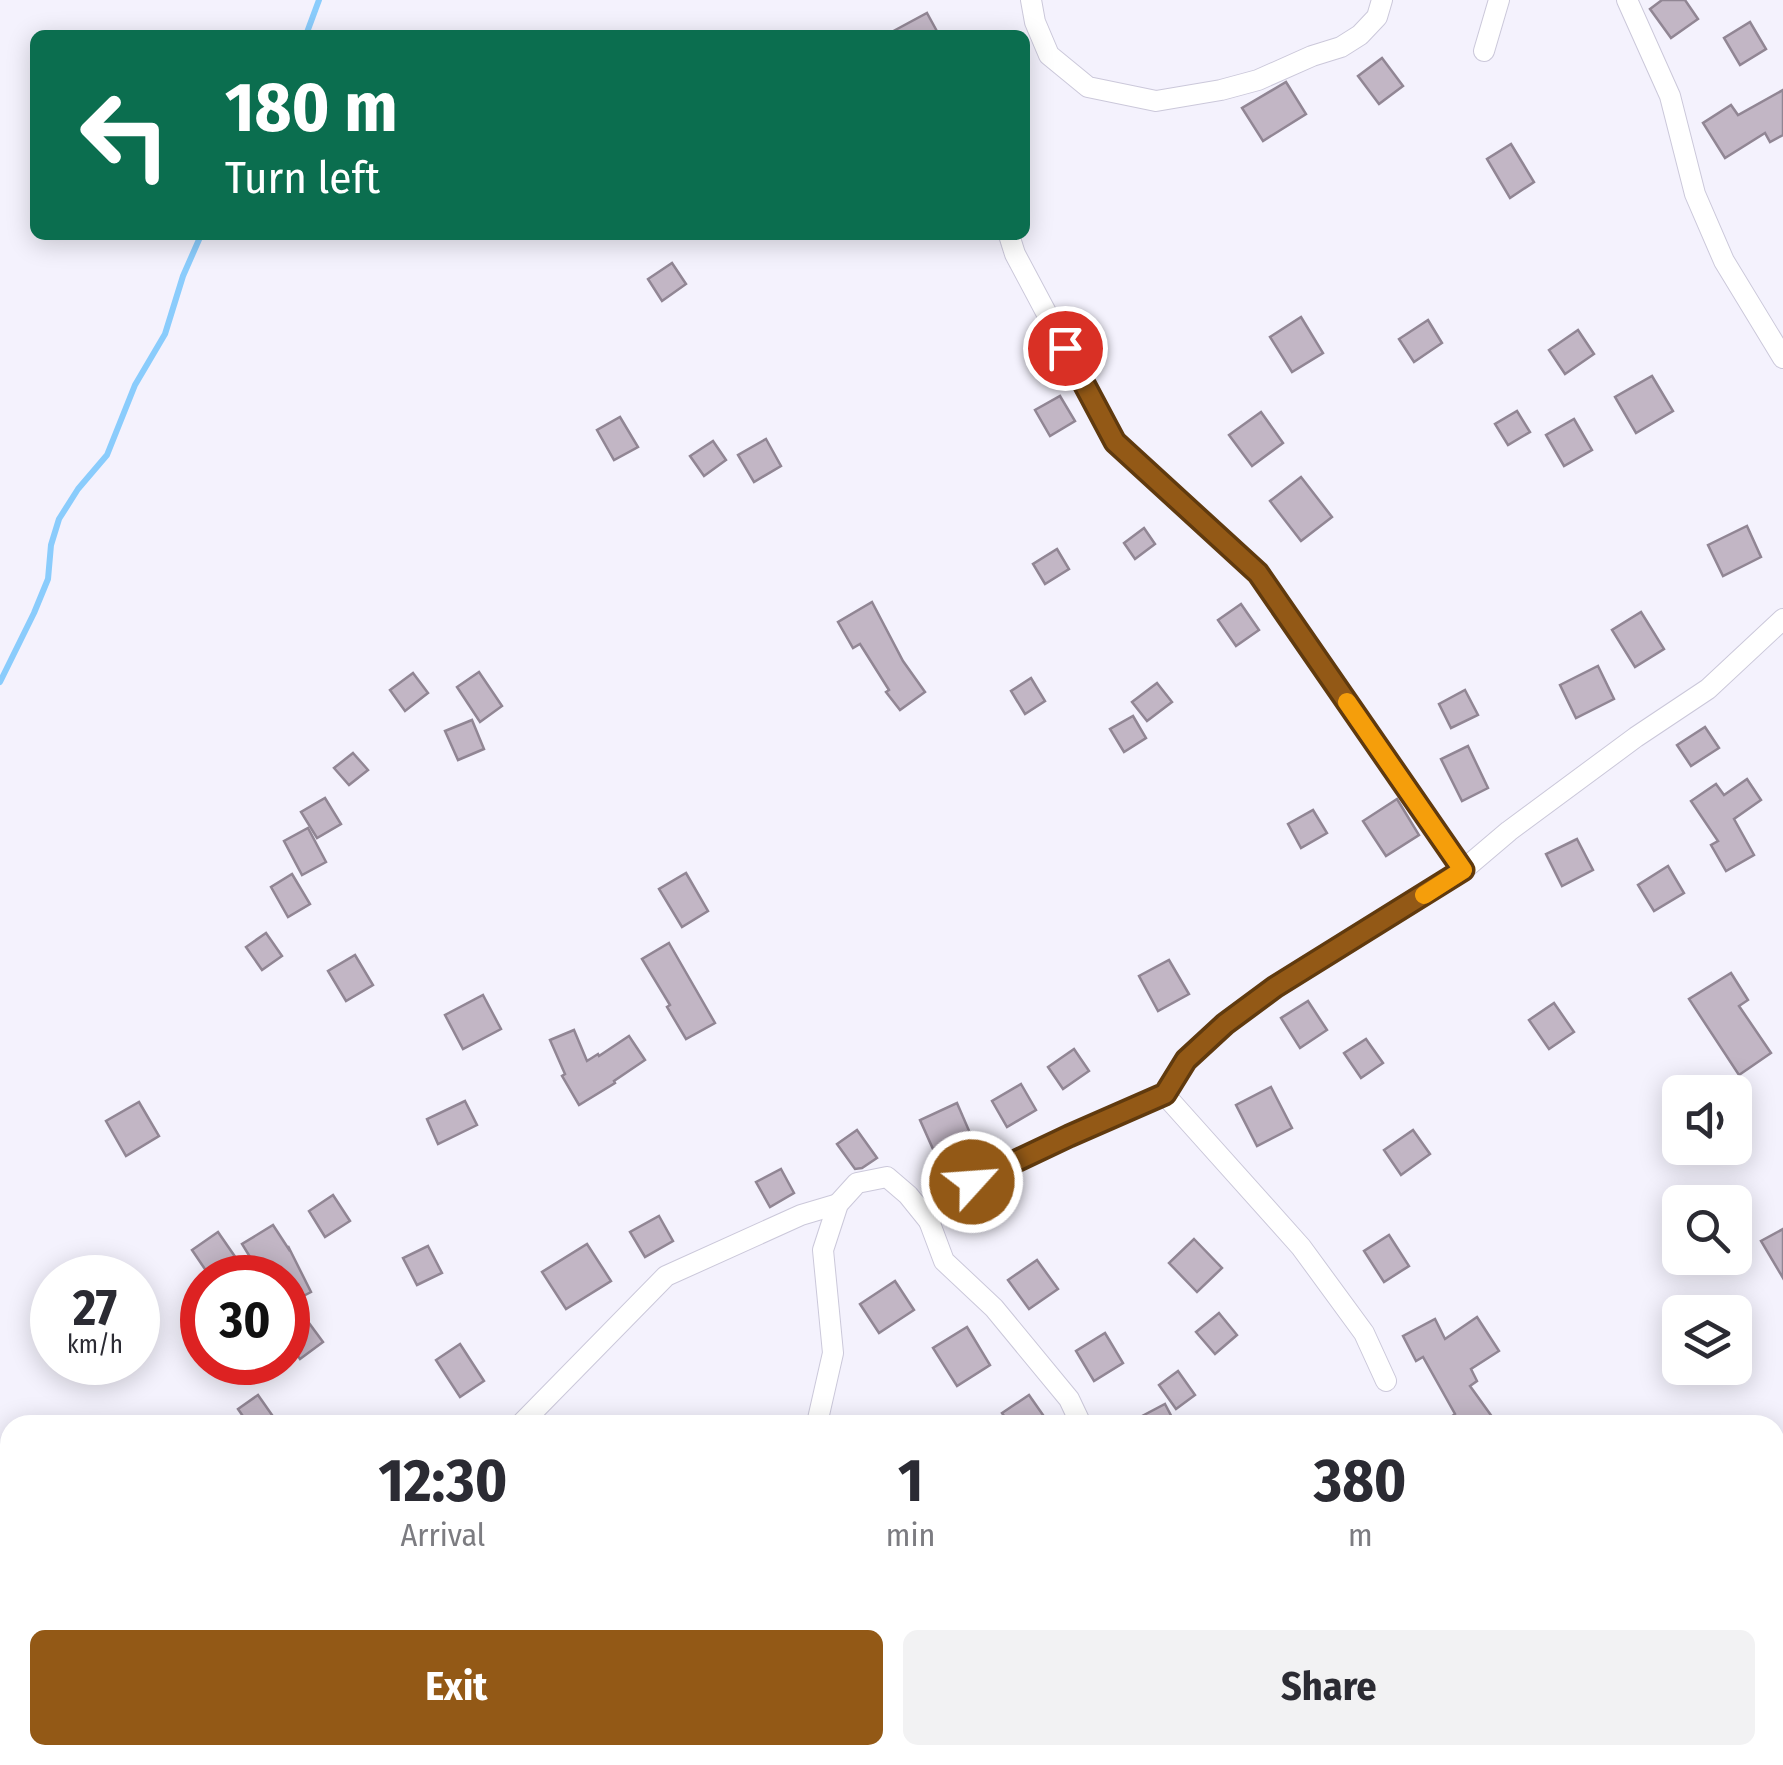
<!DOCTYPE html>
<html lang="en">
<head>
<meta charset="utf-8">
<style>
  body { margin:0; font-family:"Fira Sans Condensed",sans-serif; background:#f2f2f3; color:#2b2b33; height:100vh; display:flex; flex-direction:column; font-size:38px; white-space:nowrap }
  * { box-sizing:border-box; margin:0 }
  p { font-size:32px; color:#7c7c81 }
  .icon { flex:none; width:55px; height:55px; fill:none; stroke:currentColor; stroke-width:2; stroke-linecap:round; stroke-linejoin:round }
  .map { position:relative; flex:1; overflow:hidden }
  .side { position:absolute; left:0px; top:1415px; width:1785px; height:350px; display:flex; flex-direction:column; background:#fff; border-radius:30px 30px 0 0; box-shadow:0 5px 25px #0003 }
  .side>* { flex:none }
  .banner { position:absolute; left:30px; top:30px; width:1000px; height:210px; border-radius:15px; box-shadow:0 5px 25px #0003; background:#0b6e4f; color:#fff; overflow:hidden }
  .fabs { position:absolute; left:1662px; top:1075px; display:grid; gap:20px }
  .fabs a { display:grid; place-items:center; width:90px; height:90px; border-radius:15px; background:#fff; box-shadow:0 5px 25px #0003; font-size:50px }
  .speed { position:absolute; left:30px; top:1255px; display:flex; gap:20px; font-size:50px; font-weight:700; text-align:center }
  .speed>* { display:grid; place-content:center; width:130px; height:130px; border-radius:50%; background:#fff; box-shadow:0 5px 25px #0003; line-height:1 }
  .speed small { font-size:25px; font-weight:400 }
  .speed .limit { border:15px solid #d22; background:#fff; color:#111 }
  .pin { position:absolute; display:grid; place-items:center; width:85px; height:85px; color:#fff; margin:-42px; border:5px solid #fff; border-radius:50%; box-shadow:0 2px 10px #0007 }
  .me { position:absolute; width:110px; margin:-55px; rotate:64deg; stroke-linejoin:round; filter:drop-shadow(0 0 8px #0008) }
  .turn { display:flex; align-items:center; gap:35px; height:210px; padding:0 30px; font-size:45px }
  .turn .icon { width:130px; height:130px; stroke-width:2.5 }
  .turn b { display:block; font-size:70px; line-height:85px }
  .eta { display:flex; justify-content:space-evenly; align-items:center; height:170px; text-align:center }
  .eta b { font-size:60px; font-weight:700; line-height:70px }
  .action { display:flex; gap:20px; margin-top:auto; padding:20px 30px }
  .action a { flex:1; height:115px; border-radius:15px; background:#935916; color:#fff; font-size:40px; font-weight:700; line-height:115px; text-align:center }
  .action a+a { background:#f2f2f3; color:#2b2b33 }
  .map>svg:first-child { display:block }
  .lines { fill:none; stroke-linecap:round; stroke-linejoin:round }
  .stream { stroke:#8accfc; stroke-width:6 }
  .building { fill:#c2b6c5; stroke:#918694; stroke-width:2.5 }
  .street-casing { stroke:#cbc8da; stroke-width:22 }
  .street { stroke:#fff; stroke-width:20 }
  .route-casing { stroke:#603a0e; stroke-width:25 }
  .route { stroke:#935916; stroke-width:18 }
  .slow { stroke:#f59e0b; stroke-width:18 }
</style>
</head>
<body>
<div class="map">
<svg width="1783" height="1765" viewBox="0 0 1783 1765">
  <rect width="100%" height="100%" fill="#f4f2fd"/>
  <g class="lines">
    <g class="stream">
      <path d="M306,35L319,0"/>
      <path d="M0,682L34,613L48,579L51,545L59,519L78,489L107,455L135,385L165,334L183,276L201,235"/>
    </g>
  </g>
  <g class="building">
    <path d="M1662,0H1685L1698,19L1671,38L1650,9Z"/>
    <path d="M927,13L939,35H886Z"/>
    <path d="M1750,22L1766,49L1740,65L1724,38Z"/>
    <path d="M1382,58L1403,86L1379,104L1358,76Z"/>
    <path d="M1286,82L1306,114L1263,141L1242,108Z"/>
    <path d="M1783,90V135L1770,142L1765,133L1725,158L1703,123L1731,105L1738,115Z"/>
    <path d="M1511,144L1534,182L1510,198L1487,159Z"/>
    <path d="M672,263L686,284L662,301L648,279Z"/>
    <path d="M1301,317L1323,353L1292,372L1270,337Z"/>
    <path d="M1428,320L1442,343L1414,362L1399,339Z"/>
    <path d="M1578,330L1594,354L1565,374L1549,350Z"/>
    <path d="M1652,376L1673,411L1636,433L1615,397Z"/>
    <path d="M1060,396L1075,421L1050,436L1035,410Z"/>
    <path d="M1517,411L1530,432L1508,445L1495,424Z"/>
    <path d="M1261,412L1283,443L1252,466L1229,435Z"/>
    <path d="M620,417L638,447L614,460L597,430Z"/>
    <path d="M1574,419L1592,450L1564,466L1546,435Z"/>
    <path d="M766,439L781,466L754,482L738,455Z"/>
    <path d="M713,441L726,460L704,476L690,456Z"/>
    <path d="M1301,477L1332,517L1301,541L1270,501Z"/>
    <path d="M1747,526L1761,557L1723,576L1708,545Z"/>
    <path d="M1144,528L1155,544L1135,559L1124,543Z"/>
    <path d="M1057,549L1069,569L1045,584L1033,564Z"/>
    <path d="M872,602L903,661L925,692L900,710L886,692L889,690L860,644L853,648L838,622Z"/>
    <path d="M1241,604L1259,630L1236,646L1218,620Z"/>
    <path d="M1641,612L1664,649L1635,667L1612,630Z"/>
    <path d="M1598,666L1614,699L1576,718L1560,685Z"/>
    <path d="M479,672L502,706L480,722L457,687Z"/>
    <path d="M413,673L428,693L405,711L390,690Z"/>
    <path d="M1031,678L1045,701L1025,714L1011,691Z"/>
    <path d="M1157,683L1172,702L1147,721L1132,702Z"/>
    <path d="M1465,690L1478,715L1451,728L1439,704Z"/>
    <path d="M1133,716L1146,738L1124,752L1110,729Z"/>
    <path d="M472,720L484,749L458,760L445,731Z"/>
    <path d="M1705,727L1719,748L1691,766L1677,745Z"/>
    <path d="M1468,746L1488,788L1462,801L1441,759Z"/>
    <path d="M353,753L368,770L349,785L334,768Z"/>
    <path d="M1747,779L1761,800L1734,819L1754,855L1726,871L1711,845L1718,841L1691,801L1716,784L1724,795Z"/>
    <path d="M325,798L341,824L317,838L301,812Z"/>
    <path d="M1397,799L1419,835L1386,856L1363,821Z"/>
    <path d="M1313,810L1327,833L1301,848L1288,824Z"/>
    <path d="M308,828L326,862L302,875L284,841Z"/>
    <path d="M1577,839L1593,870L1562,886L1546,854Z"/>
    <path d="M1668,866L1684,893L1654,911L1638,885Z"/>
    <path d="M686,873L708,911L682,927L659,889Z"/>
    <path d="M292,874L310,904L288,917L271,887Z"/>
    <path d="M266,933L282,956L262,970L246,947Z"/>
    <path d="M669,943L715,1023L686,1039L667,1007L670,1005L642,959Z"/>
    <path d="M355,955L373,985L346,1001L328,971Z"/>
    <path d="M1169,960L1189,994L1158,1011L1139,976Z"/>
    <path d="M1731,973L1748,1000L1739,1006L1771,1053L1739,1075L1689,999Z"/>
    <path d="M483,995L501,1029L463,1049L445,1015Z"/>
    <path d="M1308,1001L1327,1030L1300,1048L1281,1018Z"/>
    <path d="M1554,1003L1574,1032L1549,1049L1529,1020Z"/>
    <path d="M574,1030L587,1061L598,1054L599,1056L629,1036L645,1060L614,1081L615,1083L579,1105L562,1076L565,1074L550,1040Z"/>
    <path d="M1366,1039L1383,1063L1361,1078L1344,1053Z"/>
    <path d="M1074,1049L1089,1071L1063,1089L1048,1067Z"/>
    <path d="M1021,1084L1036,1110L1007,1127L992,1101Z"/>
    <path d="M1271,1087L1292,1128L1257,1146L1236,1105Z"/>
    <path d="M465,1101L477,1125L438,1144L427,1119Z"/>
    <path d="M139,1102L159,1136L126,1156L106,1121Z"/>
    <path d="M957,1103L970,1133L933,1149L920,1120Z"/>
    <path d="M857,1130L877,1158L862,1168L855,1169L837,1144Z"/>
    <path d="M1413,1130L1430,1154L1401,1175L1384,1150Z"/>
    <path d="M781,1169L794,1193L770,1207L756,1182Z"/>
    <path d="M333,1195L350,1221L325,1237L309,1211Z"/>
    <path d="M659,1216L673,1241L645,1257L630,1232Z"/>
    <path d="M273,1225L288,1248V1246L311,1292L288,1304V1278H272L266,1265L258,1270L242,1244Z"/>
    <path d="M1783,1229V1278L1761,1241Z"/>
    <path d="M218,1232L238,1261L211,1278L192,1250Z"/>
    <path d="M1389,1235L1409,1266L1384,1282L1364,1251Z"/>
    <path d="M1194,1239L1222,1268L1197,1292L1169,1263Z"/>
    <path d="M587,1244L611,1281L566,1309L542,1272Z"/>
    <path d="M428,1246L442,1273L417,1285L403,1258Z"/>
    <path d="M1037,1260L1058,1289L1029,1309L1008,1280Z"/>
    <path d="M895,1281L914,1310L879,1333L860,1304Z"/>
    <path d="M1219,1313L1237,1335L1215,1354L1196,1332Z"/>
    <path d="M1477,1317L1499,1351L1471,1369L1477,1381L1470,1386L1498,1425H1440L1455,1414L1423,1357L1416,1361L1403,1336L1435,1319L1445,1339Z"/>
    <path d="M309,1323L323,1342L300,1359L288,1342V1339Z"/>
    <path d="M967,1327L990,1365L957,1386L933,1348Z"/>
    <path d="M1105,1333L1123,1363L1094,1381L1076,1351Z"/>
    <path d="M460,1344L484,1381L460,1397L436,1360Z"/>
    <path d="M1178,1371L1195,1395L1176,1409L1159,1385Z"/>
    <path d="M258,1395L279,1425H249L238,1409Z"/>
    <path d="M1029,1395L1050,1425H1010L1002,1413Z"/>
    <path d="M1165,1404L1176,1425H1125Z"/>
  </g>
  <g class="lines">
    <defs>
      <g id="street">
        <path d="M1031,0L1035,22L1049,55L1088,87L1156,101L1221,90L1258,80L1312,56L1341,47L1360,35L1377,17L1382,0"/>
        <path d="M1627,0L1670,96L1695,194L1724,261L1783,358"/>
        <path d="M1484,51L1499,0"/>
        <path d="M1009,235L1015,254L1115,442L1258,573L1463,870"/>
        <path d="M1165,1095L1301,1247L1364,1333L1386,1381"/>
        <path d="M520,1425L666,1276L801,1215L838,1204"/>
        <path d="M814,1425L818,1419L833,1353L823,1250L838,1204L857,1183L887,1177L908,1195L929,1221"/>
        <path d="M1079,1425V1420L1069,1399L994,1308L944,1261L929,1221L942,1204L972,1183L1069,1136L1165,1095L1186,1060L1225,1024L1275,987L1463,870L1509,831L1636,737L1708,689L1783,619"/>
        <path d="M663,1755L670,1765"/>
        <path d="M1089,1755L1105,1765"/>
        <path d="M13,1765L27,1755"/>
        <path d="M720,1765L732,1755"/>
      </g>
    </defs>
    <use href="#street" class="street-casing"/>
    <use href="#street" class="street"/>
  </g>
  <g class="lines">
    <defs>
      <path id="route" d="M972,1182L1069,1136L1165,1094L1186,1060L1225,1024L1275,987L1463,870L1258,573L1115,442L1065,348"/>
    </defs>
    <use href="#route" class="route-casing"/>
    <use href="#route" class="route"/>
    <path class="slow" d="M1347,702L1463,870L1424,895"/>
  </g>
</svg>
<div class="fabs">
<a><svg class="icon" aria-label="sound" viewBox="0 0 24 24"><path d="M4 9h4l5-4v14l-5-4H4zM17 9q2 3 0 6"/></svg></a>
<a><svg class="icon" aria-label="search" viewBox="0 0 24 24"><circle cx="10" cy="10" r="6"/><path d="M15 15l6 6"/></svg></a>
<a><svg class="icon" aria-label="layers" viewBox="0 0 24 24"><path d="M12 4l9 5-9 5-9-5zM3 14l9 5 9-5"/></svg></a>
</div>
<div class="speed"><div>27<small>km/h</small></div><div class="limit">30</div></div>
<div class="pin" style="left:1065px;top:348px;background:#d93025"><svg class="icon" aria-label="arrive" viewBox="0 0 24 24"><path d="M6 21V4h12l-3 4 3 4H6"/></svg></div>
<svg class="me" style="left:972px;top:1182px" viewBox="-20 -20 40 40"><circle r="17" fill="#935916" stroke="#fff" stroke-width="3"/><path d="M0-11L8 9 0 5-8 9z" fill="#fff"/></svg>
<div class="banner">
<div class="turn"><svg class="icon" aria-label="left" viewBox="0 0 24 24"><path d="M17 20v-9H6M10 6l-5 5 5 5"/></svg><div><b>180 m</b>Turn left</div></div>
</div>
<section class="side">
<div class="eta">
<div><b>12:30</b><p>Arrival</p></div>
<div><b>1</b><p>min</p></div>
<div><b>380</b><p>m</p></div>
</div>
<div class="action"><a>Exit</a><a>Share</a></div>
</section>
</div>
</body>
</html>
